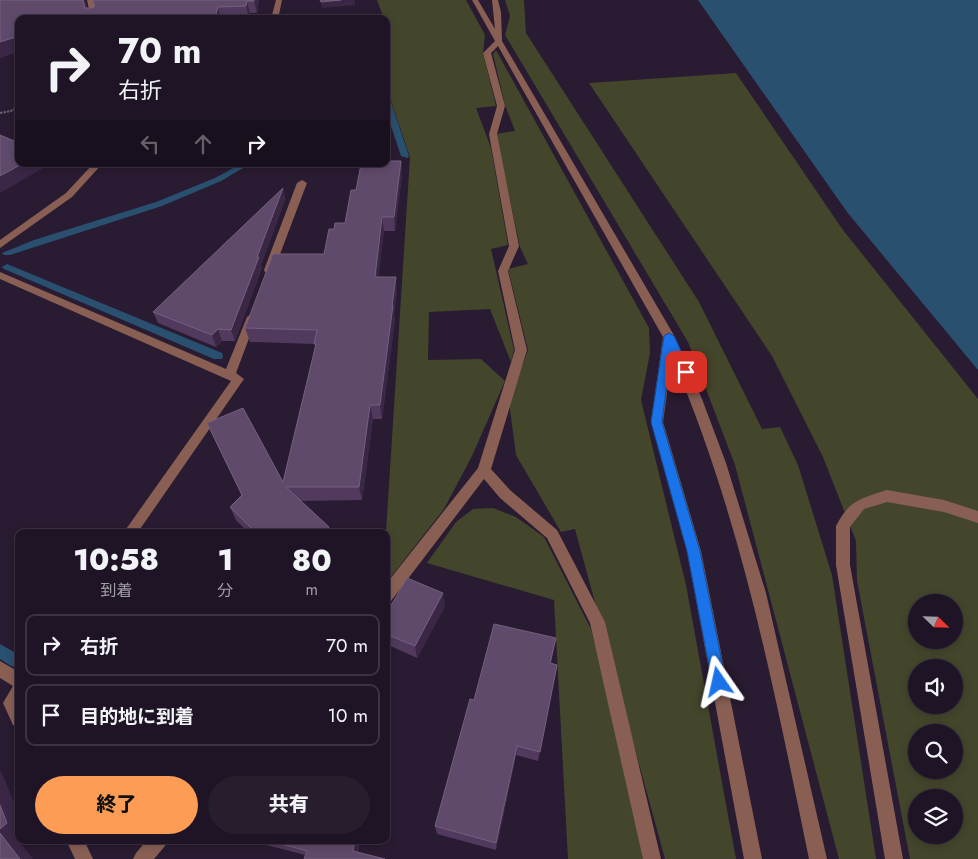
<!DOCTYPE html>
<html lang="ja">
<head>
<meta charset="utf-8">
<style>
  body { margin:0; font-family:Jost,"Noto Sans JP",sans-serif; background:#271d2d; color:#f1f3f6; height:100vh; display:flex; flex-direction:column; font-size:19px; white-space:nowrap }
  * { box-sizing:border-box; margin:0 }
  p { font-size:16px; color:#a19ea7 }
  .icon { flex:none; width:28px; height:28px; fill:none; stroke:currentColor; stroke-width:2; stroke-linecap:round; stroke-linejoin:round }
  .map { position:relative; flex:1; overflow:hidden }
  .details { position:absolute; left:15px; top:529px; width:375px; height:315px; display:flex; flex-direction:column; background:#1f1425; border-radius:10px; box-shadow:0 2px 8px #0003,0 0 0 1px #3c3342 }
  .details>* { flex:none }
  .guide { position:absolute; left:15px; top:15px; width:375px; height:152px; border-radius:10px; box-shadow:0 2px 8px #0003,0 0 0 1px #3c3342; background:#1f1425; color:#f1f3f6; overflow:hidden }
  .needle { width:32px; rotate:113deg }
  .controls { position:absolute; left:908px; top:594px; display:grid; gap:10px }
  .controls a { display:grid; place-items:center; width:55px; height:55px; border-radius:50%; background:#1f1425; box-shadow:0 2px 8px #0003,0 0 0 1px #3c3342; font-size:25px }
  .pin { position:absolute; display:grid; place-items:center; width:42px; height:42px; color:#fff; margin:-21px; border-radius:10px; box-shadow:0 2px 8px #0006 }
  .me { position:absolute; width:55px; margin:-28px; rotate:349deg; stroke-linejoin:round; filter:drop-shadow(0 0 4px #0008) }
  .turn { display:flex; align-items:center; gap:18px; height:105px; padding:0 20px; font-size:22px }
  .turn .icon { width:65px; height:65px; stroke-width:2.5 }
  .turn b { display:block; font-size:35px; line-height:42px }
  .lanes { display:flex; align-items:center; height:48px; padding:0 20px; background:#0003; justify-content:center; gap:25px; direction:ltr }
  .lanes .off { opacity:.35 }
  .eta { display:flex; justify-content:space-evenly; align-items:center; height:85px; text-align:center }
  .eta b { font-size:30px; font-weight:800; line-height:35px }
  .action { display:flex; gap:10px; margin-top:auto; padding:10px 20px }
  .action a { flex:1; height:58px; border-radius:30px; background:#fd9d55; color:#111; font-size:20px; font-weight:800; line-height:58px; text-align:center }
  .action a+a { background:#271d2d; color:#f1f3f6 }
  ul { padding:0; list-style:none }
  li { display:flex; align-items:center; gap:15px; height:62px; margin:0 10px 8px; padding:0 10px; border:2px solid #3c3342; border-radius:10px }
  li div { flex:1 }
  li b { display:block; font-size:19px }
  li em { font-style:normal }
  .map>svg:first-child { display:block }
  .green { fill:#43462b; fill-rule:evenodd }
  .water { fill:#2a5070 }
  .lines { fill:none; stroke-linecap:round; stroke-linejoin:round }
  .stream { fill:#2a5070; fill-rule:evenodd }
  .path { stroke:#6a5e71; stroke-width:2; stroke-dasharray:2.5 1; stroke-linecap:butt }
  .minor { fill:#895f54; fill-rule:evenodd }
  .wall { fill:#513a5d }
  .shaded-wall { fill:#3a2645 }
  .building { fill:#604a6c; stroke:#74607e }
  .route { fill:#1a73e8; stroke:#114b97 }
</style>
</head>
<body>
<div class="map">
<svg width="978" height="859" viewBox="0 0 978 859">
  <rect width="100%" height="100%" fill="#291b31"/>
  <g class="green">
    <path d="M377,0H466L485,35L483,53L496,106L476,108L491,148L508,245L491,249L514,350L511,362L490,309L429,312L428,360L481,359L505,381L472,456L444,509L386,583V532L410,157L386,86V36L390,35L386,19H384Z"/>
    <path d="M505,0H524L526,33L699,302L762,429L780,427L798,465L832,575L876,859H839L735,465L688,342L505,35L510,16Z"/>
    <path d="M496,50L649,328L650,353L641,400L686,585L736,859H665L575,529L561,532L516,455L509,402L528,350L508,269L528,264L520,247L496,134L515,131L505,105L493,54Z"/>
    <path d="M736,73L843,230L978,399V859H910L857,581L856,541L823,457L772,356L589,83ZM916,602H954V640H916ZM916,668H954V705H916ZM916,732H954V770H916ZM916,798H954V835H916Z"/>
    <path d="M493,508L516,517L544,537L591,629L648,859H568L554,600L427,563L456,522L473,509Z"/>
  </g>
  <path class="water" d="M698,0H978V370L847,212Z"/>
  <g class="lines">
    <g class="stream">
      <path d="M386,97L390,99L409,156L408,158L401,156L386,111Z"/>
      <path d="M241,164H250L221,181L162,206L10,255H4L2,253L34,240L156,202L215,178Z"/>
      <path d="M7,264L222,353L223,356L222,359H214L4,269L2,267Z"/>
      <path d="M0,644L19,655V667L11,666L0,659Z"/>
    </g>
    <path class="path" d="M0,113L11,111L19,106"/>
    <g class="minor">
      <path d="M87,0H93L98,19H91Z"/>
      <path d="M276,0H282L278,19H271Z"/>
      <path d="M472,0H478L495,29L492,0H498L501,12L502,41L675,337L702,399L726,463L766,593L827,859H809C774,689 741,517 672,357L663,422L701,551L762,859H744L687,551L651,422L663,337L498,46L491,53L505,106L497,134L519,246L508,271L527,350L491,469L510,490L557,530L605,622L661,859H643L590,623L547,538L500,498L484,479L391,601L386,603V584L478,468L515,350L498,271L509,246L489,134L497,106L483,53L495,41Z"/>
      <path d="M93,164H102L72,197L0,248V240L66,193Z"/>
      <path d="M302,180L307,183L274,270L269,273L265,272L264,270L297,183Z"/>
      <path d="M0,272L226,369L247,317L252,313L257,317L236,373L244,379L138,532H124L231,381L0,279Z"/>
      <path d="M887,490L944,500L978,511V523L944,512L887,502L864,509L850,527V565L903,859H885L836,565V526C849,500 862,498 887,490Z"/>
      <path d="M0,661L19,672V727L13,725L3,703L13,686L0,678Z"/>
      <path d="M66,840H84L93,859H75Z"/>
      <path d="M147,840H168L165,846L154,859H133L136,853Z"/>
    </g>
  </g>
  <g class="wall">
    <path d="M0,0H85L87,8H93L259,0L257,13H250L249,18L235,19H19V51L0,58Z"/>
    <path d="M401,161L402,175L395,231H384L378,277L397,291L394,314L395,320L382,419H373L362,500L300,501L330,532H248L236,520L230,507L242,496L207,423L283,482L315,348V344L250,342L245,328L324,254L334,229L345,223L356,190Z"/>
    <path d="M283,188L285,200L261,265L262,268L235,341H222L216,347L158,323L153,312Z"/>
    <path d="M445,606L417,658L386,644V614Z"/>
    <path d="M556,638L551,663L557,665L538,761L516,755L496,850L437,834L435,826L474,700Z"/>
    <path d="M247,840H361L305,855Z"/>
  </g>
  <g class="shaded-wall">
    <path d="M83,0H85L89,19L85,8Z"/>
    <path d="M254,0H259L257,13L254,1Z"/>
    <path d="M341,0H355V5L322,8L321,2Z"/>
    <path d="M247,1L250,13L249,18L246,6Z"/>
    <path d="M218,7L221,19H215V18Z"/>
    <path d="M118,16L119,19H108Z"/>
    <path d="M19,36V51L0,58V42Z"/>
    <path d="M401,161L402,175L395,231L394,217Z"/>
    <path d="M22,164H48L49,165L0,193V176Z"/>
    <path d="M283,188L285,200L261,265L262,268L235,341L231,330Z"/>
    <path d="M382,217L384,231L377,291L375,277Z"/>
    <path d="M396,277L397,291L394,314L395,320L382,419L380,405Z"/>
    <path d="M218,329L222,341L216,347L212,335Z"/>
    <path d="M370,405L373,419L362,500L359,487Z"/>
    <path d="M329,527L330,532H322Z"/>
    <path d="M443,593L445,606L417,658L415,646Z"/>
    <path d="M517,746L516,755L496,850V843Z"/>
    <path d="M0,769L19,814V840H18L33,859H20L0,833Z"/>
    <path d="M355,840H361L357,857L353,851Z"/>
  </g>
  <g class="building">
    <path d="M0,0H83L85,8H93L95,6L93,0H254V1H247L246,6L218,7L215,18L117,19L118,16L108,19H19V36L0,42Z"/>
    <path d="M320,0H341L321,2Z"/>
    <path d="M0,135L19,143V164H22L0,176Z"/>
    <path d="M386,161H401L394,217H382L375,277H396L392,305H393L380,405H370L359,487H286L329,527L322,532H255L230,507L242,495L207,423L243,408L283,482L316,344H314L317,330L245,328L273,254H324L329,229H334L335,223H345L351,190H356L361,164H386Z"/>
    <path d="M283,188L257,257H259L231,330L218,329L212,335L153,312Z"/>
    <path d="M407,578L443,593L415,646L386,634V614Z"/>
    <path d="M494,624L556,638L550,663L557,665L540,752L517,746L496,843L435,826L470,699L474,700Z"/>
    <path d="M0,805L7,823L0,829Z"/>
    <path d="M0,833L20,859H0Z"/>
    <path d="M267,840H355L353,851L385,859H304L307,851Z"/>
  </g>
  <path class="route" d="M669,333L674,336L691,372L690,375H682L671,353L662,422L700,551L726,682L724,687L719,689L714,687L712,682L687,551L651,422L664,336Z"/>
</svg>
<div class="controls">
<a><svg class="needle" viewBox="-14 -14 28 28"><path d="M0-13l5 13h-10z" fill="#e53935"/><path d="M0 13l5-13h-10z" fill="#a19ea7"/></svg></a>
<a><svg class="icon" aria-label="sound" viewBox="0 0 24 24"><path d="M4 9h4l5-4v14l-5-4H4zM17 9q2 3 0 6"/></svg></a>
<a><svg class="icon" aria-label="search" viewBox="0 0 24 24"><circle cx="10" cy="10" r="6"/><path d="M15 15l6 6"/></svg></a>
<a><svg class="icon" aria-label="layers" viewBox="0 0 24 24"><path d="M12 4l9 5-9 5-9-5zM3 14l9 5 9-5"/></svg></a>
</div>
<div class="pin" style="left:686px;top:372px;background:#d93025"><svg class="icon" aria-label="arrive" viewBox="0 0 24 24"><path d="M6 21V4h12l-3 4 3 4H6"/></svg></div>
<svg class="me" style="left:719px;top:682px" viewBox="-20 -20 40 40"><path d="M0-17L14 15 0 8-14 15z" fill="#1a73e8" stroke="#fff" stroke-width="4"/></svg>
<div class="guide">
<div class="turn"><svg class="icon" aria-label="right" viewBox="0 0 24 24"><path d="M7 20v-9h11M14 6l5 5-5 5"/></svg><div><b>70 m</b>右折</div></div>
<div class="lanes"><svg class="icon off" aria-label="left" viewBox="0 0 24 24"><path d="M17 20v-9H6M10 6l-5 5 5 5"/></svg><svg class="icon off" aria-label="ahead" viewBox="0 0 24 24"><path d="M12 20V5M6 11l6-6 6 6"/></svg><svg class="icon" aria-label="right" viewBox="0 0 24 24"><path d="M7 20v-9h11M14 6l5 5-5 5"/></svg></div>
</div>
<section class="details">
<div class="eta">
<div><b>10:58</b><p>到着</p></div>
<div><b>1</b><p>分</p></div>
<div><b>80</b><p>m</p></div>
</div>
<ul>
<li><svg class="icon" aria-label="right" viewBox="0 0 24 24"><path d="M7 20v-9h11M14 6l5 5-5 5"/></svg><div><b>右折</b></div><em>70 m</em></li>
<li><svg class="icon" aria-label="arrive" viewBox="0 0 24 24"><path d="M6 21V4h12l-3 4 3 4H6"/></svg><div><b>目的地に到着</b></div><em>10 m</em></li>
</ul>
<div class="action"><a>終了</a><a>共有</a></div>
</section>
</div>
</body>
</html>
